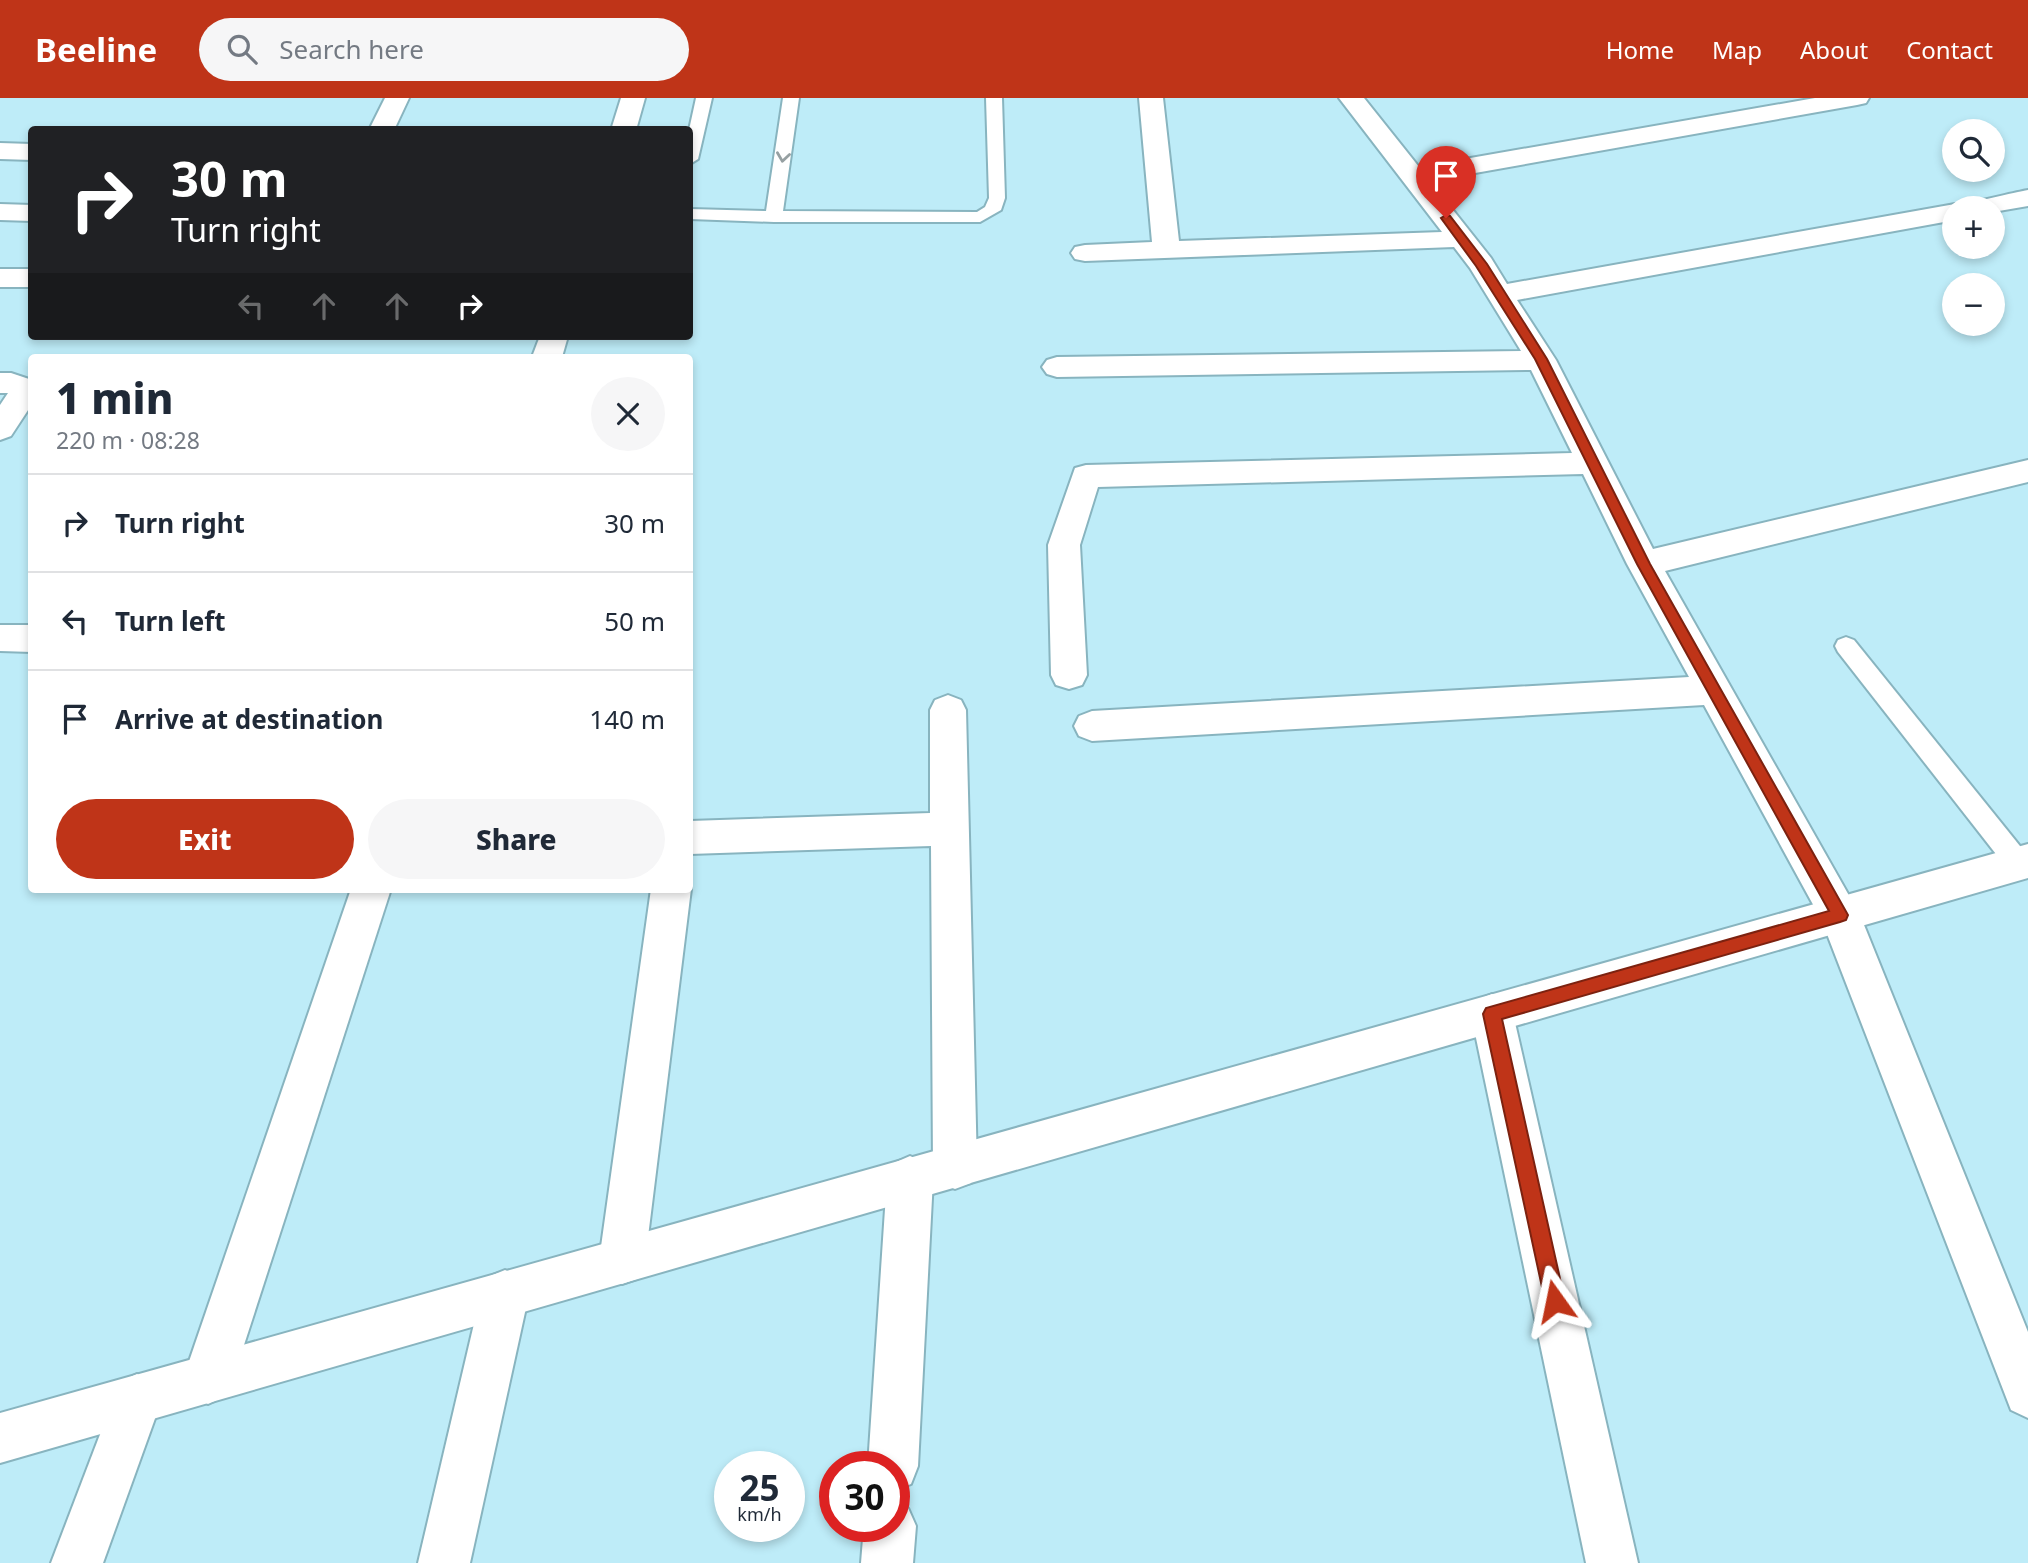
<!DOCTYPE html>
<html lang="en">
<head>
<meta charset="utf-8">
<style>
  body { margin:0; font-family:"Noto Sans",sans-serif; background:#f6f6f7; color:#1f2937; height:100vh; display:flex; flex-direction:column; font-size:26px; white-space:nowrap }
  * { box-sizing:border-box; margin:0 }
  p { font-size:23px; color:#747a83 }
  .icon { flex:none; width:38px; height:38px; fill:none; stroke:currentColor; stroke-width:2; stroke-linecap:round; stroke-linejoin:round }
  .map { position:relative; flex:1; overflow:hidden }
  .panel { position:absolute; left:28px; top:256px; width:665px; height:539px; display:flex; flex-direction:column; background:#fff; border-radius:7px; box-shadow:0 4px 10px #0003 }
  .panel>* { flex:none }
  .banner { position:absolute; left:28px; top:28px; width:665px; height:214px; border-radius:7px; box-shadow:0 4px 10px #0003; background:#202124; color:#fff; overflow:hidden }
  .controls { position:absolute; left:1942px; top:21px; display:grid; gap:14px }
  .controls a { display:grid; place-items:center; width:63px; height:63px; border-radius:50%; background:#fff; box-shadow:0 4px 10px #0003; font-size:35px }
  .speed { position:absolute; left:714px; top:1353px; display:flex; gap:14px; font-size:35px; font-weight:700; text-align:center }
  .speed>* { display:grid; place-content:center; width:91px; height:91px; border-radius:50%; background:#fff; box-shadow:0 4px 10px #0003; line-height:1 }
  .speed small { font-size:18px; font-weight:400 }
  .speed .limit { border:10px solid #d22; background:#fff; color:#111 }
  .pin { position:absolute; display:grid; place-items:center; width:60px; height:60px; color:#fff; margin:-72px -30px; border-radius:50% 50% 50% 0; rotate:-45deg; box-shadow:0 0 7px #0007 }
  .pin .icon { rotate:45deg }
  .me { position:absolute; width:77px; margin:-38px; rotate:348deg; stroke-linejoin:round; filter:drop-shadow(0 0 5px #0008) }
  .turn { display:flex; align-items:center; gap:24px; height:147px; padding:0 28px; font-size:32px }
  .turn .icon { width:91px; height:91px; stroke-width:2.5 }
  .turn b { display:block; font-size:49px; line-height:60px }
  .lanes { display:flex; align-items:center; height:66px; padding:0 28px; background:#0003; justify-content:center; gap:35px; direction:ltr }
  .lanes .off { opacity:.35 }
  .round { display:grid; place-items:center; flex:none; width:74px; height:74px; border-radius:37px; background:#f6f6f7 }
  .headline { display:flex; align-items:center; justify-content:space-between; height:119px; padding:0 28px }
  h1 { font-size:42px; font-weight:800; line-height:52px }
  .cta { display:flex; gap:14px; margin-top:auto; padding:14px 28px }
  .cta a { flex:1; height:80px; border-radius:42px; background:#bf3418; color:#fff; font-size:28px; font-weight:800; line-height:80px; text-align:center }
  .cta a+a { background:#f6f6f7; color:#1f2937 }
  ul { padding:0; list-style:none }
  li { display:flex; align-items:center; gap:21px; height:98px; padding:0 28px; border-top:2px solid #e0e1e3 }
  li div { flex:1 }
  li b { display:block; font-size:26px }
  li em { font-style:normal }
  header { display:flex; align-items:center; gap:42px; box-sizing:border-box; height:98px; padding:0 35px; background:#bf3418; color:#fff }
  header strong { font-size:33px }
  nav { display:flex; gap:38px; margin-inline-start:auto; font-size:24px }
  .search { width:490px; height:63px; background:#f6f6f7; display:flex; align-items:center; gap:18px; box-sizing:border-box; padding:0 24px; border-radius:38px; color:#747a83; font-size:26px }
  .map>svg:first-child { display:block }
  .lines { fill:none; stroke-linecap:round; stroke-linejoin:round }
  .service-casing { stroke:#88b4bf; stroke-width:4 }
  .minor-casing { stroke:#88b4bf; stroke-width:4 }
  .secondary-casing { stroke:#88b4bf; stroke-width:4 }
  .service { fill:#fff; fill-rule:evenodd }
  .minor { fill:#fff; fill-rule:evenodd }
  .secondary { fill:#fff; fill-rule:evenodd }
  .oneway { stroke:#96a0a2 }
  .route { fill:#bf3418; stroke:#7c2210; stroke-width:2 }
</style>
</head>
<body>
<header>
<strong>Beeline</strong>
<div class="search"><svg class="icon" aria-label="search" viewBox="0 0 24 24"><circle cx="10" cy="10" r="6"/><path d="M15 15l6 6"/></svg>Search here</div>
<nav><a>Home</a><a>Map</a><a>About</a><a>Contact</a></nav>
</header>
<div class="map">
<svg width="2028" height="1465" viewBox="0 0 2028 1465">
  <rect width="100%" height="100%" fill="#beecf8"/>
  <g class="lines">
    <defs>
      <g id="service">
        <path d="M696,0H712L698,61L690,66L689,32Z"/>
        <path d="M783,0H799L783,113L977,114L985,109L989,100L986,0H1002L1005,100L1001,112L980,124H774L690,121V111L766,113Z"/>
        <path d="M1846,539L1854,542L2028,758V774L2019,777L2010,774L1838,554L1835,548L1838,542Z"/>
      </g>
      <g id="minor">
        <path d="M385,0H409L394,32H369Z"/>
        <path d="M621,0H645L636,32H611Z"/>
        <path d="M1139,0H1163L1179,143L1442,134L1339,0H1364L1419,69L1815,0H1869L1866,5L1857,7L1430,83L1491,160L1507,186L1955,106C1962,108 2015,94 2028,92V108L1993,114V110H1955V122L1517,202L1556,262L1653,451L2028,362V384L1665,473L1860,817L2028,1234V1320L2011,1312L1822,823L1704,607L1092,643L1079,638L1074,628L1079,618L1092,613L1689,579L1627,466L1583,376L1098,389L1080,447L1087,577L1082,587L1069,591L1056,587L1051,577L1048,447L1075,370L1086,367L1572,355L1531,272L1057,279L1047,276L1042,269L1047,262L1057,259L1521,253L1470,170L1454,149L1085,163L1075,161L1071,155L1075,149L1085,147L1152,144Z"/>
        <path d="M0,45L32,46V62L0,61Z"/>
        <path d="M0,106L32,107V123L0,122Z"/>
        <rect x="0" y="171" width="32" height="18"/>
        <path d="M540,238H568L562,259H532Z"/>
        <path d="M0,275H11L32,282V306L11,338L0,342V307L8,295H0Z"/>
        <path d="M0,527H32V554L0,553Z"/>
        <path d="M948,597L961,602L966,612L977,1069L971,1085L955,1091L939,1085L933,1069L931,748L690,756V723L930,715V612L935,602Z"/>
        <path d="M690,788L691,791L645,1163L639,1180L622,1186L605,1180L599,1163L651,791H690Z"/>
        <path d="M351,791H391L233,1281L225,1298L208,1306L191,1298L183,1281Z"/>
        <path d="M1492,896L1507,902L1513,916L1638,1465H1586L1471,916L1477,902Z"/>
        <path d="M910,1058L926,1065L933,1081L918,1368L911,1386L894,1393V1368H868L887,1081L894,1065Z"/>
        <path d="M505,1172L522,1179L529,1196L470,1465H418L481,1196L488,1179Z"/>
        <path d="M137,1276L154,1284L162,1301L103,1465H51L120,1284Z"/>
        <path d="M894,1404L908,1410L916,1428L913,1465H861L864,1428H894Z"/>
      </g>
      <path id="secondary" d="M2028,746V780L0,1365V1315Z"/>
    </defs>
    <use href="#service" class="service-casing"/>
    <use href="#minor" class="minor-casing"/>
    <use href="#secondary" class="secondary-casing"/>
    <use href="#service" class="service"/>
    <use href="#minor" class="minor"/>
    <use href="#secondary" class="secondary"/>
  </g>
  <defs><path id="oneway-chevron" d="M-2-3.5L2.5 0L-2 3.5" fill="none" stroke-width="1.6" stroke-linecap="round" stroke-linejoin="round" transform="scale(1.75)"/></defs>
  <use class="oneway" href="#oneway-chevron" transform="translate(783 59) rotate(98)"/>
  <path class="route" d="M1446,117L1450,118L1487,166L1547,261L1650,466L1848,817L1846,822L1840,824L1502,921L1565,1203L1562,1210L1555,1213L1548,1210L1545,1203L1483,916L1486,910L1829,813L1637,466L1535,261L1476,168L1441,120Z"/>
</svg>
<div class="controls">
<a><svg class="icon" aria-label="search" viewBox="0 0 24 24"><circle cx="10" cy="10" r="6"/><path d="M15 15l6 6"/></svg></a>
<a>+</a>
<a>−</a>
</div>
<div class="speed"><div>25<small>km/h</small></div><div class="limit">30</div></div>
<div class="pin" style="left:1446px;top:120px;background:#d93025"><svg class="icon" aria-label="arrive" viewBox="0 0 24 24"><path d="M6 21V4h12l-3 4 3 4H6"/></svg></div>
<svg class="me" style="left:1555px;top:1203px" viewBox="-20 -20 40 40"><path d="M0-17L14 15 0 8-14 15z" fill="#bf3418" stroke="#fff" stroke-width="4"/></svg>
<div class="banner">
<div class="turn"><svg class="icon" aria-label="right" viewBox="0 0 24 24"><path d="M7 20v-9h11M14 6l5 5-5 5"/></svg><div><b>30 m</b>Turn right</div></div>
<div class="lanes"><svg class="icon off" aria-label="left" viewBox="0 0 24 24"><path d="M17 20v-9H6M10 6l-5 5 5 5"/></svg><svg class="icon off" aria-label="ahead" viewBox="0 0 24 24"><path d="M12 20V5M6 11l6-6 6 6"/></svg><svg class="icon off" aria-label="ahead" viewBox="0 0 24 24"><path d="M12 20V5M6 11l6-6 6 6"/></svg><svg class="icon" aria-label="right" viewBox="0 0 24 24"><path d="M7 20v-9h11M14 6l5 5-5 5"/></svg></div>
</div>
<section class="panel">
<div class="headline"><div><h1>1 min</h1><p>220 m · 08:28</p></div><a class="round"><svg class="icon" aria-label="close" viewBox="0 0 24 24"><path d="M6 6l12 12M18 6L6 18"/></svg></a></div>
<ul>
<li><svg class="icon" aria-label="right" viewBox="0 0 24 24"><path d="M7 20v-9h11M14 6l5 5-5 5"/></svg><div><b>Turn right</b></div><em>30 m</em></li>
<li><svg class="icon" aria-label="left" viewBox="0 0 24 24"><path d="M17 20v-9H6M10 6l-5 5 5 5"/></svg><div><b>Turn left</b></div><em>50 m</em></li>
<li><svg class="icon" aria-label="arrive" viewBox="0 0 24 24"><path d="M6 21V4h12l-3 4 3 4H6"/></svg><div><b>Arrive at destination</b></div><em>140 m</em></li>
</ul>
<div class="cta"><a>Exit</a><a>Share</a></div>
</section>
</div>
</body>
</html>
